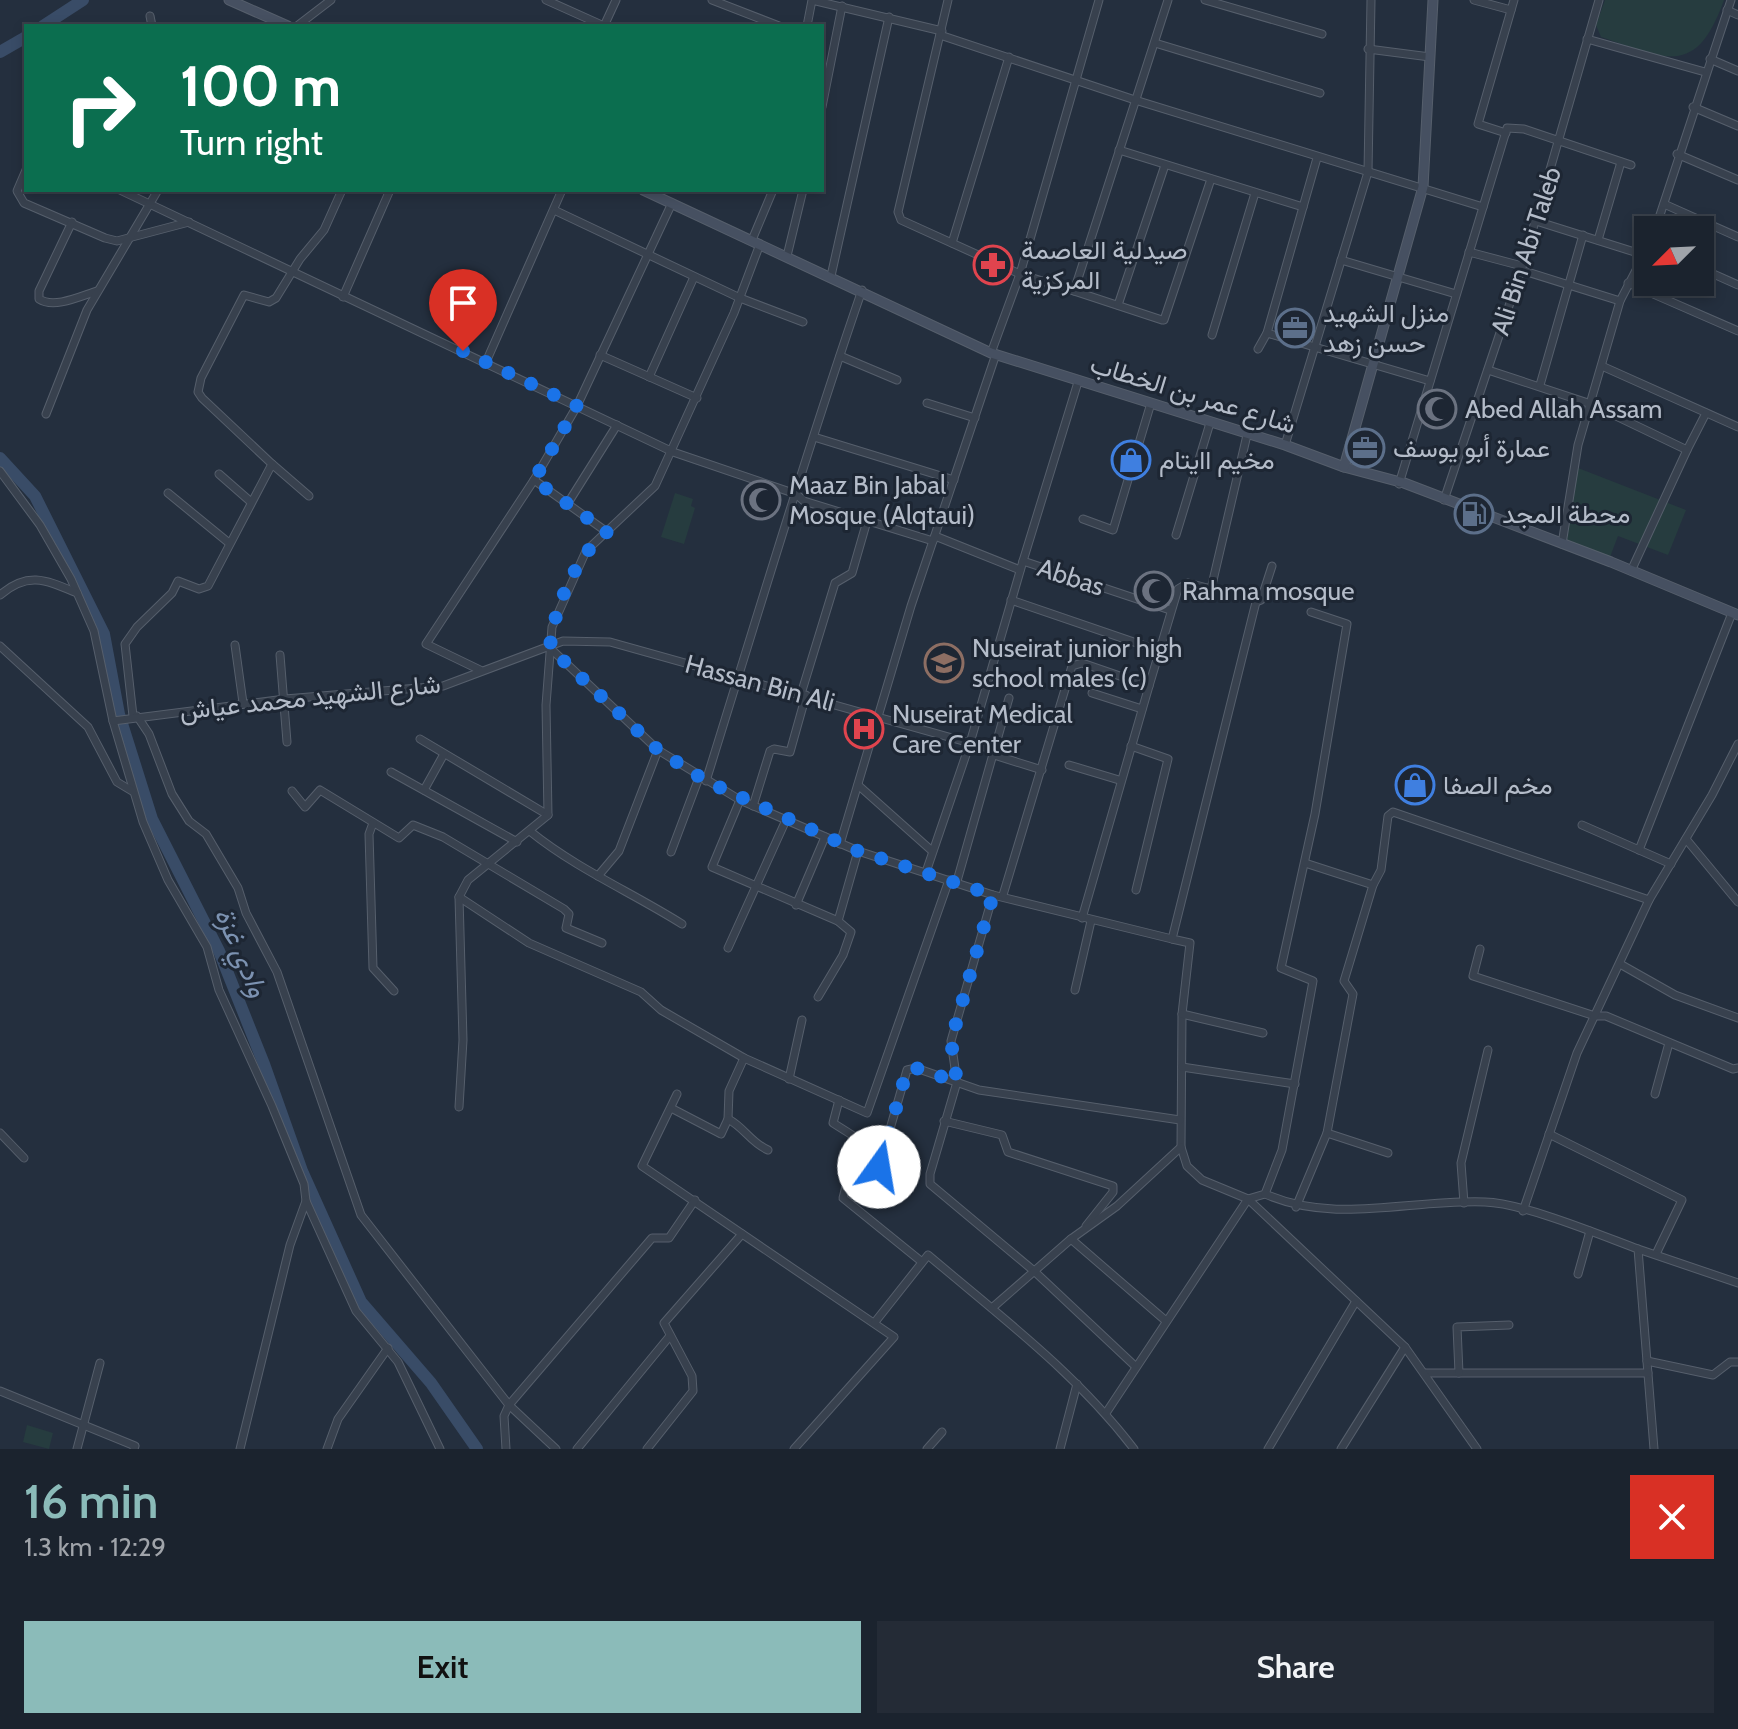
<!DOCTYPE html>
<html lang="en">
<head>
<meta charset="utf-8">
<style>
  body { margin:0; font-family:Cabin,Vazirmatn,sans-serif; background:#242b36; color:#f1f3f6; height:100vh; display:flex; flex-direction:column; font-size:30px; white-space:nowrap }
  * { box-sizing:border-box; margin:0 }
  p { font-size:26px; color:#a0a4aa }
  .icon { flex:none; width:44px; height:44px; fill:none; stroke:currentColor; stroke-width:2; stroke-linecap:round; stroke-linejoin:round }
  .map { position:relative; height:1449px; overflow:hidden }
  .sheet { display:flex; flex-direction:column; background:#1b232e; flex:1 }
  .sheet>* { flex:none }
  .banner { position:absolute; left:24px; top:24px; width:800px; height:168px; border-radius:0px; box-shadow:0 4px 12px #0003,0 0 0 2px #39404a; background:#0b6e4f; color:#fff; overflow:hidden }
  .needle { width:52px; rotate:246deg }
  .controls { position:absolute; left:1634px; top:216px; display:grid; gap:16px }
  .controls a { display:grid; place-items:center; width:80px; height:80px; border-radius:0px; background:#1b232e; box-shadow:0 4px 12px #0003,0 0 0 2px #39404a; font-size:40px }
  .pin { position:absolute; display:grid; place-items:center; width:68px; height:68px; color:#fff; margin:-82px -34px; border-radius:50% 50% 50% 0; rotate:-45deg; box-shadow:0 0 8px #0007 }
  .pin .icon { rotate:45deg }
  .me { position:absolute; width:88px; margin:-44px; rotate:13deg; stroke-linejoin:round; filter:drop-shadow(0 0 6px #0008) }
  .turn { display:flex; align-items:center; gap:28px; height:168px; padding:0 24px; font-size:36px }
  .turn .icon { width:104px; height:104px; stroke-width:2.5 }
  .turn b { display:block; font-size:56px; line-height:68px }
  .round { display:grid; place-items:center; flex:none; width:84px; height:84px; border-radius:0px; background:#242b36 }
  .overview { display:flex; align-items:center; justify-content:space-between; height:136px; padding:0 24px }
  h1 { font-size:48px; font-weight:600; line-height:60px; color:#8bbbb9 }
  .action { display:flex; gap:16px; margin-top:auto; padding:16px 24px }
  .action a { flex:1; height:92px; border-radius:0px; background:#8bbbb9; color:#111; font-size:32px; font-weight:600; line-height:92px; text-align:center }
  .action a+a { background:#242b36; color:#f1f3f6 }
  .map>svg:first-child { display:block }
  .green { fill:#263c3f }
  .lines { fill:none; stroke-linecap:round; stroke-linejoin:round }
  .river { stroke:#394c67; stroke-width:12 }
  .street-casing { stroke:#565f6c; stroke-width:9 }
  .secondary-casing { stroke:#565f6c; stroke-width:11 }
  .street { stroke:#38414e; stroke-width:7 }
  .secondary { stroke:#465061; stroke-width:9 }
  .route { stroke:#1a73e8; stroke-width:14; stroke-dasharray:0 25.2 }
  .labels { text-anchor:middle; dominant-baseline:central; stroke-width:6; stroke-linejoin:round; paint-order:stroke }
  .poi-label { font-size:26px; fill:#b4bcc9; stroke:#1d2633; text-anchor:start }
  .street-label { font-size:26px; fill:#b4bcc9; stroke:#1d2633 }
  .water-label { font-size:28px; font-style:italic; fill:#7c92b1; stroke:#1d2633 }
</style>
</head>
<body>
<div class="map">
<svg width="1738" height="1449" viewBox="0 0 1738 1449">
  <rect width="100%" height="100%" fill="#242f3e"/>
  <g class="green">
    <path d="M1605,0H1724C1696,78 1667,59 1601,37L1596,25Z"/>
    <path d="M1573,466L1686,510L1668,555L1618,536L1610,557L1563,538Z"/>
    <path d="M675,493L693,499L691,506L695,508L684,544L661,537Z"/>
    <path d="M27,1425L53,1433L49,1449L23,1442Z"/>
  </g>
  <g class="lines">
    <g class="river">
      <path d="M43,26L83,0"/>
      <path d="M0,52L26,37"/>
      <path d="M0,458L35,496L104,634L119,714L152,819L219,951L264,1064L302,1171L361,1302L431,1383L477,1449"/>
    </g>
    <defs>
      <g id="street">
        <path d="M546,0L604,26"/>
        <path d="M712,0L779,26"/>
        <path d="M948,0L898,212L901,220L1020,274L1099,0"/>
        <path d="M1205,0L1322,34"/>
        <path d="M1474,0L1511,10"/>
        <path d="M1727,10L1738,15"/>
        <path d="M150,16L152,26"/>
        <path d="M297,26L331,0"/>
        <path d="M604,26L616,0"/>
        <path d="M807,26L812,0L942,31"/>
        <path d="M940,35L1135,100L1483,207"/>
        <path d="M1587,39L1705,72"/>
        <path d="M1155,43L1320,93"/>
        <path d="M1368,49L1430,57"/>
        <path d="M1710,59L1738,71"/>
        <path d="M822,107L842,6"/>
        <path d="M1693,107L1738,126"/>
        <path d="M1506,133L1478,124L1514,0"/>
        <path d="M1119,150L1303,207L1267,333L1258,349"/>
        <path d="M1677,154L1738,180"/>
        <path d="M26,170L17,191L24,203L105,238L117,241L189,222"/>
        <path d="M120,190L673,452L796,494L804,501L933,541"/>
        <path d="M1664,204L1738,237"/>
        <path d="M1303,207L1317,158"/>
        <path d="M554,210L740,298L803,322"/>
        <path d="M1536,221L1641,254"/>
        <path d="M72,222L39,291V299C54,309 81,296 97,291"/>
        <path d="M1655,230L1731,0"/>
        <path d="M752,240L773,190"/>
        <path d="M1598,240L1621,162"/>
        <path d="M952,243L1009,57"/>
        <path d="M1469,252L1522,266"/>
        <path d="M787,256L803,190"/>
        <path d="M1341,260L1456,294"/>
        <path d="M1700,268L1738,285"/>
        <path d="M1521,270L1620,301"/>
        <path d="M831,276L889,17"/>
        <path d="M1628,283L1738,331"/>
        <path d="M1074,291L1162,320"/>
        <path d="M343,297L390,190"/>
        <path d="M1118,305L1165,165"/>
        <path d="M1164,320L1211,179"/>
        <path d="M1267,333L1430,381"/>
        <path d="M1212,335L1255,193"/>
        <path d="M991,353L1020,274L1074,291L1168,0"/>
        <path d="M600,355L697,398"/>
        <path d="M840,356L897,380"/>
        <path d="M486,362L562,190"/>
        <path d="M1604,367L1738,427"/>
        <path d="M1488,370L1591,404L1687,450L1706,413"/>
        <path d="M649,377L694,277"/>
        <path d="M1540,385L1583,235"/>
        <path d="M927,403L975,418"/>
        <path d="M46,414L87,310L158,190"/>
        <path d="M814,437L954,480"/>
        <path d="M1285,445L1368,172L1371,0"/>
        <path d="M272,464L309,496"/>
        <path d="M0,471L40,525L71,579L94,631L113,721L143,822L168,880L207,947L219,990L272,1106L304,1184L306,1201"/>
        <path d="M219,474L251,502"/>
        <path d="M534,480L577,406L672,203"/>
        <path d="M1399,484L1507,128L1524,129L1631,165"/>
        <path d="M168,493L229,543"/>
        <path d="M1444,500L1521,270L1599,0"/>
        <path d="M568,503L617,425"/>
        <path d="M1083,519L1113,530L1151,403"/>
        <path d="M1176,535L1210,423"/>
        <path d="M935,536L1020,570"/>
        <path d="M1562,544L1578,445L1620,301L1648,247"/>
        <path d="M1023,561L1078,382"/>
        <path d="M1272,566L1261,600L1256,602L1172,939L1190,943L1182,1014L1181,1147L1187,1166L1202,1180L1248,1199L1265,1194L1282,1150L1313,981L1281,968L1315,814L1347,624L1311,612"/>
        <path d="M1631,571L1687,450"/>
        <path d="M0,595C28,571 46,580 77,593"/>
        <path d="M1011,600L1160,651"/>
        <path d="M235,645L243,703"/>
        <path d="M0,646L88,727L117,782L132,791"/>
        <path d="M550,648L658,750L740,800L858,851L993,895L1172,939"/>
        <path d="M280,655L287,742"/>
        <path d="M480,670L426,644L534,480L607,532"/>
        <path d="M1149,686L1178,589L1188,583L1211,589L1247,435"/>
        <path d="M1092,693L1142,709"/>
        <path d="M801,694L835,583L852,573L867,521"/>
        <path d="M133,716L125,644L137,627L172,593L178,581L199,589L208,586L272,464L202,398L198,392L201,378L244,295L269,302L276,298L300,259L324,230L342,190"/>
        <path d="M137,716L149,734L172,794L189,821L206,834L238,888L246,913L277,972L361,1215L509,1405L556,1449"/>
        <path d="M113,721L285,699L443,686L563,641L610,642L995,750"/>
        <path d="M420,739L548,815"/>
        <path d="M1131,746L1168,759L1136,890"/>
        <path d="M994,755L1042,770"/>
        <path d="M1069,765L1119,780"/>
        <path d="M391,772L517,842"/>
        <path d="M706,781C757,617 806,453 862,290"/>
        <path d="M858,785L932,851"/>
        <path d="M424,790L444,754"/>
        <path d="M292,791L305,807L320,790L399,838L413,825L443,837L564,909L569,914L566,928L602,943"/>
        <path d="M740,800L712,867L838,921"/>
        <path d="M753,806L770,751L774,749L790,752L806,695"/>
        <path d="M373,823L369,834L373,968L394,991"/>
        <path d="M1582,825L1671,864"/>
        <path d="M531,832C577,869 633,893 682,924"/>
        <path d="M1686,839L1738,902"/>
        <path d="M840,844L911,606L996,354"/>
        <path d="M1639,850L1732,613"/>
        <path d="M671,852L700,775"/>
        <path d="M926,872L970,743L1023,561L1170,610"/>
        <path d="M598,876L619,851L658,750"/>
        <path d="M957,881L1009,698"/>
        <path d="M1373,885L1381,870L1388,816L1393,812L1649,900"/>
        <path d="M993,895L951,1041L957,1082L930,1174V1184L1034,1271L1135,1366"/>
        <path d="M1003,895L1072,666L1082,663L1149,686L1082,918"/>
        <path d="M459,897L529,943L641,992L661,1010L744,1058L729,1091L728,1119L721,1134L671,1108"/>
        <path d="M796,905L825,837"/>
        <path d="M728,948L786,820"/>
        <path d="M1480,949L1473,976L1595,1016H1606L1733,1069L1738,1068"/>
        <path d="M1620,964L1675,995L1738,1018"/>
        <path d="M1075,990L1091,921"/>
        <path d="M818,997L843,955L851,932L838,921L858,851"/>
        <path d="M1182,1014L1263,1033"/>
        <path d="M744,1058L867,1113L949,880"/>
        <path d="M1182,1067L1295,1084"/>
        <path d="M789,1079L802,1020"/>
        <path d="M677,1094L642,1166L894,1337L794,1449"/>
        <path d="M1655,1094L1669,1043"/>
        <path d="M839,1100L833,1123L852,1135L856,1146L843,1198L922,1262"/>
        <path d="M459,1107L463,1040L459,897L468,880L548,815L546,705L552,627L586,551L655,486L734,313L760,244"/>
        <path d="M728,1119C744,1127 751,1143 768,1150"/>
        <path d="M944,1121L1002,1135L1008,1152L1113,1186V1192L1086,1226"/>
        <path d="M0,1133L24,1158"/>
        <path d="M1327,1133L1388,1153"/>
        <path d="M1549,1134L1682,1200L1656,1254"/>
        <path d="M879,1167L907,1070L916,1068L979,1090L1180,1120"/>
        <path d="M1265,1194C1336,1225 1410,1199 1485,1202C1523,1203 1600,1235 1638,1249L1654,1449"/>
        <path d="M1464,1203L1461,1163L1488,1050"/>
        <path d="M1296,1207L1327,1133L1353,994L1344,981L1373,885L1305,863"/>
        <path d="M1523,1211L1577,1053L1649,900L1712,795L1738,744"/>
        <path d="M1071,1239L1166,1321"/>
        <path d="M1638,1249L1738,1283"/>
        <path d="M1578,1274L1590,1231"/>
        <path d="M992,1308L1071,1239L1117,1206L1181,1147"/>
        <path d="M875,1322L928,1255C1000,1316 1076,1373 1134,1449"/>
        <path d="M1647,1361L1713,1375L1730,1362H1738"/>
        <path d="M1426,1373H1648"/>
        <path d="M1459,1373L1457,1327L1509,1325"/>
        <path d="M0,1391L135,1446L134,1449"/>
        <path d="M1106,1413L1248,1199L1405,1347L1477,1449"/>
        <path d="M77,1449L100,1363"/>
        <path d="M240,1449L290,1245L306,1201L356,1311L398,1362L440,1449"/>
        <path d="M327,1449L338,1419L388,1348"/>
        <path d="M506,1449L504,1416L509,1405L652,1238H669L695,1200"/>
        <path d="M577,1449L669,1337"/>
        <path d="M647,1449L693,1391L692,1376L664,1323L742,1234"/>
        <path d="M927,1449L942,1432"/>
        <path d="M1060,1449L1077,1384"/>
        <path d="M1268,1449L1356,1301"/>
        <path d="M1341,1449L1405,1347"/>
      </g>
      <g id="secondary">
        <path d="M229,0L288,26"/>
        <path d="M643,190L991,353L1285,445L1344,467L1404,483L1611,562L1738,615"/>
        <path d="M1344,467L1423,187L1433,0"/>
      </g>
    </defs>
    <use href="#street" class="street-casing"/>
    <use href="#secondary" class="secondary-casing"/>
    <use href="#street" class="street"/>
    <use href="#secondary" class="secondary"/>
  </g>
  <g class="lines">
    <path class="route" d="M463,351L577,406L534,480L607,532C576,555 553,610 550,648L658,750L706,781L858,851L993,895L951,1041L957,1082L916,1068L907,1070L879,1167"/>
  </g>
  <defs>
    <symbol id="pharmacy-ring" viewBox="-11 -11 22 22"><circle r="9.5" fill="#1d2633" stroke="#e0444e" stroke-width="1.5"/><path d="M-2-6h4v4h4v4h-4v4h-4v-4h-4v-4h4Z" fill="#e0444e"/></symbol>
    <symbol id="office-ring" viewBox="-11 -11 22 22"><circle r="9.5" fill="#1d2633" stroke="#5c6f8a" stroke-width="1.5"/><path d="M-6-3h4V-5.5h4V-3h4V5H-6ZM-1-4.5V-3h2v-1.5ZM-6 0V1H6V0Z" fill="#5c6f8a"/></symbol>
    <symbol id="mosque-ring" viewBox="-11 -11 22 22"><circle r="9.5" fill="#1d2633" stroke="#6b7280" stroke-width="1.5"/><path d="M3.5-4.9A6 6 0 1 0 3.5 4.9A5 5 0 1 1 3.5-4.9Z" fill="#6b7280"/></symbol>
    <symbol id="shop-ring" viewBox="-11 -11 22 22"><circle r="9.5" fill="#1d2633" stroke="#3f7fe0" stroke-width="1.5"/><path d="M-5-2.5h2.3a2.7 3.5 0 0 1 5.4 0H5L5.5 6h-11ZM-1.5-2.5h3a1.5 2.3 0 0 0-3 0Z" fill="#3f7fe0"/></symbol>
    <symbol id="fuel-ring" viewBox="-11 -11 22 22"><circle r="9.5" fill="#1d2633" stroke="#5c6f8a" stroke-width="1.5"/><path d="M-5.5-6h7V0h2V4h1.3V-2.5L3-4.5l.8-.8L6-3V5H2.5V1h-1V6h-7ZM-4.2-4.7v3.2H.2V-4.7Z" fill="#5c6f8a"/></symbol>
    <symbol id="school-ring" viewBox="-11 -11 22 22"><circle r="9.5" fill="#1d2633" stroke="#8d6e63" stroke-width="1.5"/><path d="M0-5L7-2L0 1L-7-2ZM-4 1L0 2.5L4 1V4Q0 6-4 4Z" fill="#8d6e63"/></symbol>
    <symbol id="hospital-ring" viewBox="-11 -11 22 22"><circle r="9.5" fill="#1d2633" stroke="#e0444e" stroke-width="1.5"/><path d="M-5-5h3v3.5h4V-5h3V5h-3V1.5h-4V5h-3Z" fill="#e0444e"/></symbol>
  </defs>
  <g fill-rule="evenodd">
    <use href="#pharmacy-ring" x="971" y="243" width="44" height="44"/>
    <use href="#office-ring" x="1273" y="306" width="44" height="44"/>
    <use href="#mosque-ring" x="1415" y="387" width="44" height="44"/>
    <use href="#office-ring" x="1343" y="426" width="44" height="44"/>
    <use href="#shop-ring" x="1109" y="438" width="44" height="44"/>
    <use href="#mosque-ring" x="739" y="478" width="44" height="44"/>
    <use href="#fuel-ring" x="1452" y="492" width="44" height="44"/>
    <use href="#mosque-ring" x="1132" y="569" width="44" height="44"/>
    <use href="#school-ring" x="922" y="641" width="44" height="44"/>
    <use href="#hospital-ring" x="842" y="707" width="44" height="44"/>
    <use href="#shop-ring" x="1393" y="763" width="44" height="44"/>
  </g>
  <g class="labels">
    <g class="poi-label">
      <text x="1021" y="250">صيدلية العاصمة<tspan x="1021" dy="30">المركزية</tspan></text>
      <text x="1323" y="313">منزل الشهيد<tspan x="1323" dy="30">حسن زهد</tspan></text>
      <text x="1465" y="409">Abed Allah Assam</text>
      <text x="1393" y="448">عمارة أبو يوسف</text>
      <text x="1159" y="460">مخيم اايتام</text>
      <text x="789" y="485">Maaz Bin Jabal<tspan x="789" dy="30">Mosque (Alqtaui)</tspan></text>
      <text x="1502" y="514">محطة المجد</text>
      <text x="1182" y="591">Rahma mosque</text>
      <text x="972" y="648">Nuseirat junior high<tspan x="972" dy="30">school males (c)</tspan></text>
      <text x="892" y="714">Nuseirat Medical<tspan x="892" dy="30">Care Center</tspan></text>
      <text x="1443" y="785">مخم الصفا</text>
    </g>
    <g class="street-label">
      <text transform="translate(1526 251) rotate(-72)">Ali Bin Abi Taleb</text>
      <text transform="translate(1193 394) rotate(17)">شارع عمر بن الخطاب</text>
      <text transform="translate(1071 577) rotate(18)">Abbas</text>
      <text transform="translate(760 683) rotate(15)">Hassan Bin Ali</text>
      <text transform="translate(310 697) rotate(-6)">شارع الشهيد محمد عياش</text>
    </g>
    <g class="water-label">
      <text transform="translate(242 952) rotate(67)">وادي غزة</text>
    </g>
  </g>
</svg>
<div class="controls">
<a><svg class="needle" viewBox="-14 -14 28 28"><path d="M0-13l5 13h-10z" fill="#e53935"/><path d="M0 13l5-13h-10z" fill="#a0a4aa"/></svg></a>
</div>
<div class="pin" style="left:463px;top:351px;background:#d93025"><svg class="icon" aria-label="arrive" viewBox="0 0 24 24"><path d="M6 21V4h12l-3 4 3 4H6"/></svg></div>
<svg class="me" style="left:879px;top:1167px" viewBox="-20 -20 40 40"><circle r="19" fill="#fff"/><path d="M0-13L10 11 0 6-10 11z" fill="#1a73e8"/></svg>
<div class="banner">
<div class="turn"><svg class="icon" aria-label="right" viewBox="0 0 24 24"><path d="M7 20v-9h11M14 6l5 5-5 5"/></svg><div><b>100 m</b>Turn right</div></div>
</div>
</div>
<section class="sheet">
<div class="overview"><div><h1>16 min</h1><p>1.3 km · 12:29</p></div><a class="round" style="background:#d93025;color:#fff"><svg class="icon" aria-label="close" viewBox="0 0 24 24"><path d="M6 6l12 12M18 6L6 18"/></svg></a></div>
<div class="action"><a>Exit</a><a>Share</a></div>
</section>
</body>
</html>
